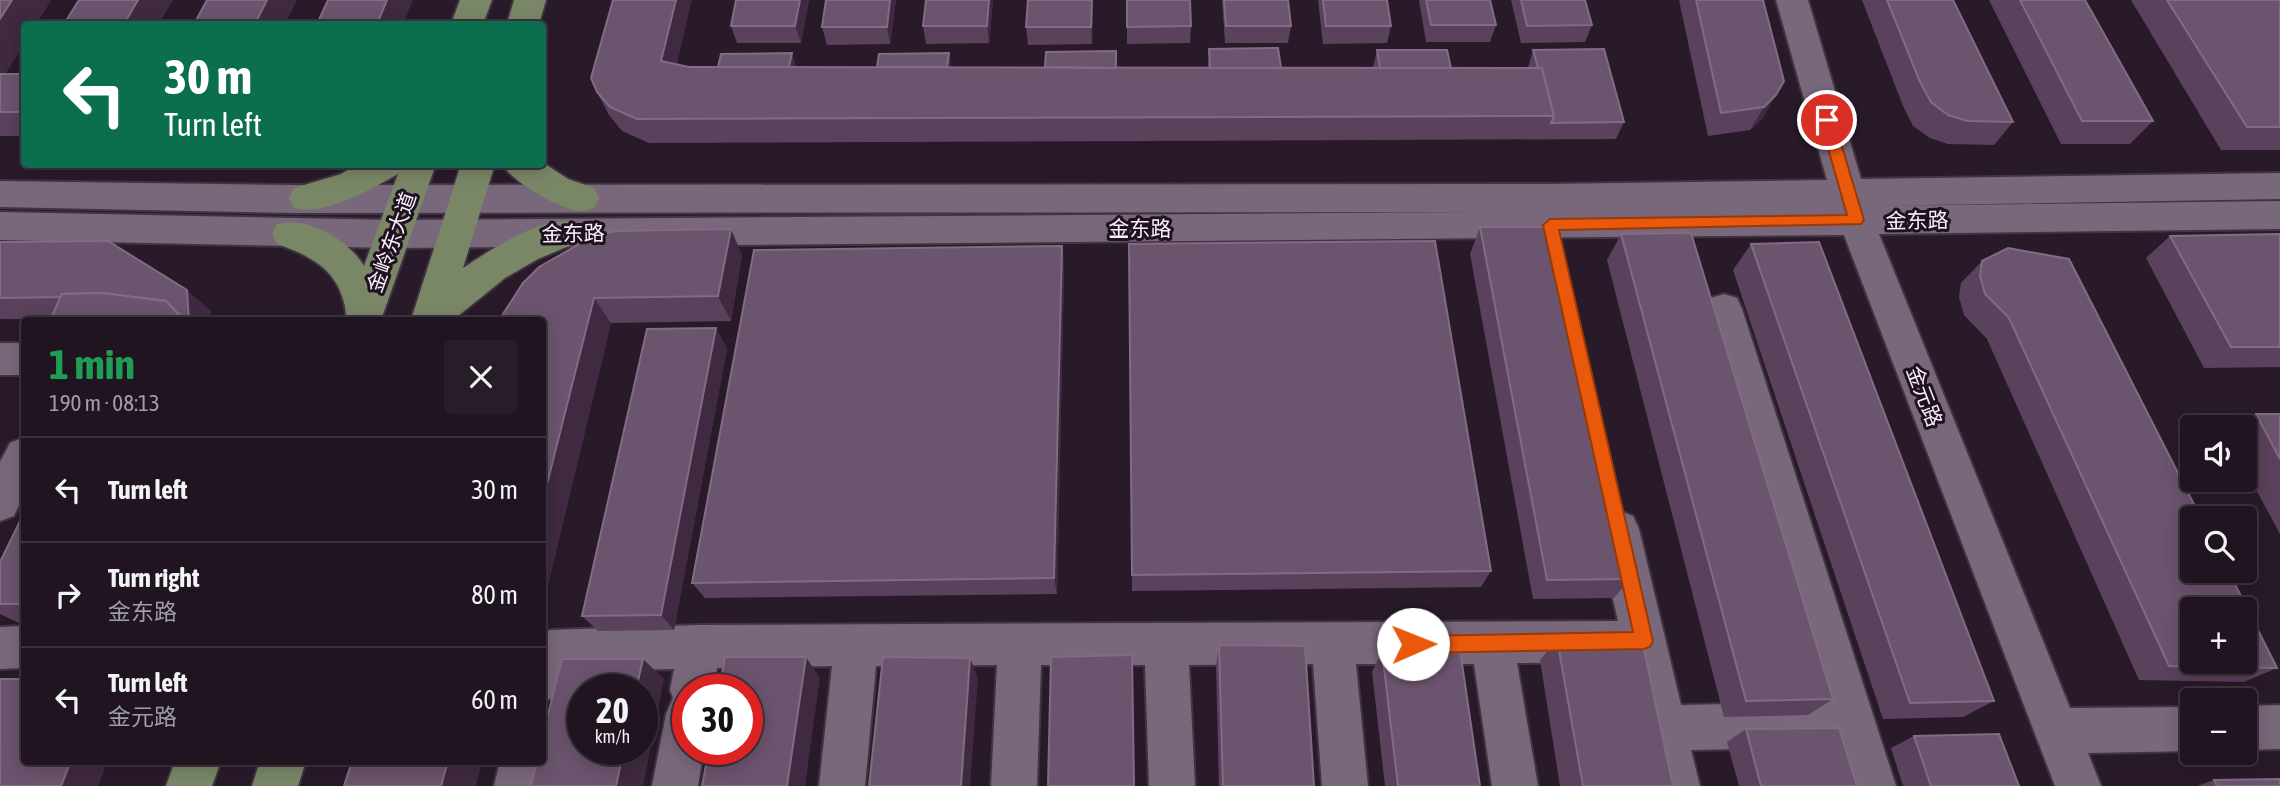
<!DOCTYPE html>
<html lang="en">
<head>
<meta charset="utf-8">
<style>
  body { margin:0; font-family:"Asap Condensed","Noto Sans SC",sans-serif; background:#271d29; color:#f1f3f6; height:100vh; display:flex; flex-direction:column; font-size:26px; white-space:nowrap }
  * { box-sizing:border-box; margin:0 }
  p { font-size:23px; color:#a19ea5 }
  .icon { flex:none; width:38px; height:38px; fill:none; stroke:currentColor; stroke-width:2; stroke-linecap:round; stroke-linejoin:round }
  .map { position:relative; flex:1; overflow:hidden }
  .panel { position:absolute; left:21px; top:317px; width:525px; height:448px; display:flex; flex-direction:column; background:#1f1420; border-radius:7px; box-shadow:0 4px 18px #0003,0 0 0 2px #3c333e }
  .panel>* { flex:none }
  .hud { position:absolute; left:21px; top:21px; width:525px; height:147px; border-radius:7px; box-shadow:0 4px 18px #0003,0 0 0 2px #3c333e; background:#0b6e4f; color:#fff; overflow:hidden }
  .controls { position:absolute; left:2180px; top:415px; display:grid; gap:14px }
  .controls a { display:grid; place-items:center; width:77px; height:77px; border-radius:7px; background:#1f1420; box-shadow:0 4px 18px #0003,0 0 0 2px #3c333e; font-size:35px }
  .speed { position:absolute; left:567px; top:674px; display:flex; gap:14px; font-size:35px; font-weight:700; text-align:center }
  .speed>* { display:grid; place-content:center; width:91px; height:91px; border-radius:50%; background:#1f1420; box-shadow:0 4px 18px #0003,0 0 0 2px #3c333e; line-height:1 }
  .speed small { font-size:18px; font-weight:400 }
  .speed .limit { border:10px solid #d22; background:#fff; color:#111 }
  .pin { position:absolute; display:grid; place-items:center; width:60px; height:60px; color:#fff; margin:-30px; border:4px solid #fff; border-radius:50%; box-shadow:0 2px 7px #0007 }
  .me { position:absolute; width:77px; margin:-38px; rotate:89deg; stroke-linejoin:round; filter:drop-shadow(0 0 5px #0008) }
  .turn { display:flex; align-items:center; gap:24px; height:147px; padding:0 28px; font-size:32px }
  .turn .icon { width:91px; height:91px; stroke-width:2.5 }
  .turn b { display:block; font-size:49px; line-height:60px }
  .round { display:grid; place-items:center; flex:none; width:74px; height:74px; border-radius:7px; background:#271d29 }
  .headline { display:flex; align-items:center; justify-content:space-between; height:119px; padding:0 28px }
  h1 { font-size:42px; font-weight:700; line-height:52px; color:#1e9e55 }
  ul { padding:0; list-style:none }
  li { display:flex; align-items:center; gap:21px; height:105px; padding:0 28px; border-top:2px solid #3c333e }
  li div { flex:1 }
  li b { display:block; font-size:26px }
  li em { font-style:normal }
  .map>svg:first-child { display:block }
  .lines { fill:none; stroke-linecap:round; stroke-linejoin:round }
  .minor-casing { stroke:#3f3440; stroke-width:4 }
  .major-casing { stroke:#3f3440; stroke-width:4 }
  .minor { fill:#79687b; fill-rule:evenodd }
  .major { fill:#7a8767; fill-rule:evenodd }
  .wall { fill:#5a415c }
  .shaded-wall { fill:#3f2a41 }
  .building { fill:#6b546d; stroke:#816c83; stroke-width:2; fill-rule:evenodd }
  .route { fill:#ea580c; stroke:#983908; stroke-width:2 }
  .labels { text-anchor:middle; dominant-baseline:central; stroke-width:6; stroke-linejoin:round; paint-order:stroke }
  .street-label { font-size:21px; fill:#f9effa; stroke:#1f1120 }
</style>
</head>
<body>
<div class="map">
<svg width="2280" height="786" viewBox="0 0 2280 786">
  <rect width="100%" height="100%" fill="#291a2a"/>
  <g class="lines">
    <defs>
      <g id="minor">
        <path d="M1776,0H1808L1861,179L2280,173V199L1870,206L2280,201V229L1879,234L2070,708L2193,707V751L2088,753L2101,786H2055L1844,235L394,248L0,240V212L394,220L1480,212L294,213L0,207V181L294,185L1547,184L1827,180Z"/>
        <path d="M1724,294L1737,298L1742,309L1896,786H1850L1838,747L1691,750L1700,786H1654L1627,662L1517,663L1538,786H1492L1474,664H1356L1368,786H1322L1313,664L1189,665L1195,786H1149L1145,665H1041L1037,786H991L997,665L876,666L865,786H819L832,666L717,668L714,690H688V749H704L698,786H652L666,714L673,698L670,690L674,669L566,671L558,696L542,702V633L550,630L699,625L1618,621L1597,529L1603,516L1618,510L1633,516L1639,529L1681,705L1825,702L1706,309L1711,298Z"/>
        <rect x="0" y="343" width="24" height="32"/>
        <path d="M24,437V495L14,516L0,521V462L10,443Z"/>
        <path d="M24,626V668L0,669V627Z"/>
        <path d="M2280,705V749L2245,750V706Z"/>
        <path d="M542,753L546,761L540,786H494L500,761H542Z"/>
      </g>
      <g id="major">
        <path d="M460,0H492L483,24H451Z"/>
        <path d="M514,0H546L539,24H507Z"/>
        <path d="M542,162L568,179L594,188L599,198L594,208C591,209 587,211 584,211C564,213 511,181 502,164H542Z"/>
        <path d="M358,164H436L381,320H345C347,313 345,306 343,299C334,267 306,254 277,244L272,234L277,224C307,215 349,240 364,266L398,174C372,189 323,217 294,208L289,198L294,188L341,174Z"/>
        <path d="M461,164H495L463,268C489,251 545,213 576,223L581,233L576,243L538,259L505,278L453,320H411Z"/>
        <path d="M175,761H221L212,786H166Z"/>
        <path d="M260,761H306L298,786H252Z"/>
      </g>
    </defs>
    <use href="#minor" class="minor-casing"/>
    <use href="#major" class="major-casing"/>
    <use href="#minor" class="minor"/>
    <use href="#major" class="major"/>
  </g>
  <g class="wall">
    <path d="M0,0H51L5,74H24V136H0Z"/>
    <path d="M736,0H809L801,43H737L731,26Z"/>
    <path d="M826,0H896L890,44L827,45L822,27Z"/>
    <path d="M926,0H993L989,43L926,44L923,26Z"/>
    <path d="M1093,0L1092,44L1028,45L1026,27Z"/>
    <path d="M1127,0L1191,26L1190,43L1127,44Z"/>
    <path d="M1222,0H1288L1291,26L1288,43H1225Z"/>
    <path d="M1318,0H1387L1391,26L1387,43L1323,44Z"/>
    <path d="M1419,0H1490L1496,25L1490,42H1426Z"/>
    <path d="M1511,0H1585L1592,25L1585,42L1521,43Z"/>
    <path d="M1679,0H1763L1784,81L1762,119L1750,130L1708,136Z"/>
    <path d="M1862,0H1953L2013,122L1994,145L1948,144L1930,138L1913,126L1903,106Z"/>
    <path d="M1989,0H2085L2153,121L2130,144H2061Z"/>
    <path d="M2131,0H2280V150H2221Z"/>
    <path d="M1209,49L1281,68H1373L1377,50L1451,68H1528L1533,50L1624,122L1616,139L649,143L622,131L609,115L597,92L677,64L689,67H718L792,53L796,67H877L949,53L951,67L1208,68Z"/>
    <path d="M1480,227L1630,579L1614,598L1533,599L1470,254Z"/>
    <path d="M1621,234L1833,699L1808,715L1724,717L1607,260Z"/>
    <path d="M2280,234V367L2204,368L2146,258L2170,236Z"/>
    <path d="M0,242L211,311V320L0,319Z"/>
    <path d="M1129,244L1491,571L1481,587L1132,591Z"/>
    <path d="M1751,244L1994,701L1963,717L1883,719L1733,270Z"/>
    <path d="M1062,246L1064,268L1057,594L705,598L692,583Z"/>
    <path d="M742,255L731,321L611,323L545,597H542V320L539,267Z"/>
    <path d="M1982,261L2277,668L2244,682L2139,680L1987,339L1964,315L1959,297L1961,283Z"/>
    <path d="M727,348L674,630L598,631L582,616Z"/>
    <path d="M2256,414H2280V534L2245,469V427H2236Z"/>
    <path d="M24,513V623H19L0,614V562Z"/>
    <path d="M1557,639L1673,786H1560L1540,660Z"/>
    <path d="M1219,645L1314,786H1219L1216,666Z"/>
    <path d="M1382,651L1480,786H1385L1372,672Z"/>
    <path d="M1746,729L1857,786H1739L1727,742Z"/>
    <path d="M1914,736L2019,786H1903L1891,748Z"/>
    <path d="M2214,780L2280,786H2197Z"/>
  </g>
  <g class="shaded-wall">
    <path d="M12,0H51L36,24H24V43L0,82V19Z"/>
    <path d="M138,0H173L159,24H124Z"/>
    <path d="M267,0H297L285,24H255Z"/>
    <path d="M387,0H413L403,24H377Z"/>
    <path d="M676,0H692L672,85L661,61Z"/>
    <path d="M800,0H809L801,43L795,26Z"/>
    <path d="M890,0H896L890,44L887,27Z"/>
    <path d="M989,0H993L989,43L987,26Z"/>
    <path d="M1092,0H1093L1092,44L1091,27Z"/>
    <path d="M792,53L797,71L788,74Z"/>
    <path d="M949,53L952,70L947,74Z"/>
    <path d="M1776,95L1762,119L1750,130L1764,107Z"/>
    <path d="M731,229L742,255L731,321L718,296Z"/>
    <path d="M1062,246L1064,268L1057,594L1054,578Z"/>
    <path d="M187,290L211,311V320H189Z"/>
    <path d="M594,298L611,323L545,597L542,595V504Z"/>
    <path d="M716,328L727,348L674,630L661,615Z"/>
    <path d="M806,657L820,678L805,786H787Z"/>
    <path d="M970,658L978,678L970,786H961Z"/>
    <path d="M643,659L664,679L643,786H616L624,749H642V690H636Z"/>
    <path d="M71,761H108L98,786H61Z"/>
    <path d="M448,761H482L476,786H441Z"/>
  </g>
  <g class="building">
    <path d="M0,0H12L0,19Z"/>
    <path d="M79,0H138L124,24H64Z"/>
    <path d="M207,0H267L255,24H194Z"/>
    <path d="M328,0H387L377,24H317Z"/>
    <path d="M613,0H676L661,61L689,67L1542,68L1554,116L637,119L610,107L597,92L591,78Z"/>
    <path d="M736,0H800L795,26H731Z"/>
    <path d="M826,0H890L887,27H822Z"/>
    <path d="M926,0H989L987,26H923Z"/>
    <path d="M1028,0H1092L1091,27H1026Z"/>
    <path d="M1127,0H1190L1191,26L1127,27Z"/>
    <path d="M1224,0H1288L1291,26H1226Z"/>
    <path d="M1323,0H1387L1391,26H1326Z"/>
    <path d="M1426,0H1490L1496,25H1431Z"/>
    <path d="M1521,0H1585L1592,25L1527,26Z"/>
    <path d="M1696,0H1763L1784,81L1776,95L1764,107L1721,113Z"/>
    <path d="M1887,0H1953L2013,122L1967,121L1948,115L1931,102L1920,82Z"/>
    <path d="M2020,0H2085L2153,121H2082Z"/>
    <path d="M2167,0H2280V127H2247Z"/>
    <path d="M1278,48L1281,68H1210L1209,49Z"/>
    <path d="M1604,49L1624,122L1551,123L1554,116L1542,68H1538L1533,50Z"/>
    <path d="M1377,50H1447L1451,68H1380Z"/>
    <path d="M1116,51V68L1045,67L1046,52Z"/>
    <path d="M792,53L789,67H718L721,54Z"/>
    <path d="M949,53L947,67H877L879,54Z"/>
    <rect x="0" y="74" width="24" height="38"/>
    <path d="M1480,227H1551L1630,579L1547,580Z"/>
    <path d="M731,229L718,296L594,298L542,504V320H501L503,314L523,283L539,267L590,238L616,231Z"/>
    <path d="M1691,233L1833,699L1746,701L1621,234Z"/>
    <path d="M2280,234V347H2231L2170,236Z"/>
    <path d="M108,241L187,290L189,320H185L166,301L102,293L62,294L61,297L0,298V242Z"/>
    <path d="M1435,241L1491,571L1132,575L1129,244Z"/>
    <path d="M1819,242L1994,701L1910,703L1751,244Z"/>
    <path d="M1062,246L1054,578L692,583L754,250Z"/>
    <path d="M2008,248L2069,259L2201,518H2193V570H2228L2277,668L2169,666L2009,318L1985,294L1980,276L1982,261ZM2193,609H2245V662H2193Z"/>
    <path d="M102,293L166,301L183,320H50L62,294Z"/>
    <path d="M716,328L661,615L582,616L647,329Z"/>
    <path d="M2256,414H2280V459Z"/>
    <path d="M24,513V604H0V562Z"/>
    <path d="M1557,639L1642,640L1673,786H1583Z"/>
    <path d="M1219,645L1305,646L1314,786H1223Z"/>
    <path d="M1460,650L1480,786H1398L1382,651Z"/>
    <path d="M1132,655L1134,786H1048L1051,657Z"/>
    <path d="M725,657H806L787,786H702L709,749H747V690H719Z"/>
    <path d="M883,657L970,658L961,786H869Z"/>
    <path d="M562,659H643L636,690H583V749H624L616,786H531L537,761H542V738Z"/>
    <path d="M0,679H24V761H71L61,786H0Z"/>
    <path d="M1839,728L1857,786H1761L1746,729Z"/>
    <path d="M1999,734L2019,786H1931L1914,736Z"/>
    <path d="M352,761H448L441,786H344Z"/>
    <path d="M2280,779V786H2217L2214,780Z"/>
  </g>
  <path class="route" d="M1827,115L1834,120L1864,220L1861,224L1559,230L1653,641L1650,647L1644,649L1413,653L1406,650L1404,644L1406,638L1413,636L1633,632L1543,225L1550,219L1847,215L1820,120Z"/>
  <g class="labels">
    <g class="street-label">
      <text transform="translate(1917 220) rotate(-1)">金东路</text>
      <text x="1140" y="228">金东路</text>
      <text transform="translate(573 233) rotate(-1)">金东路</text>
      <text transform="translate(391 242) rotate(-70)">金岭东大道</text>
      <text transform="translate(1925 396) rotate(69)">金元路</text>
    </g>
  </g>
</svg>
<div class="controls">
<a><svg class="icon" aria-label="sound" viewBox="0 0 24 24"><path d="M4 9h4l5-4v14l-5-4H4zM17 9q2 3 0 6"/></svg></a>
<a><svg class="icon" aria-label="search" viewBox="0 0 24 24"><circle cx="10" cy="10" r="6"/><path d="M15 15l6 6"/></svg></a>
<a>+</a>
<a>−</a>
</div>
<div class="speed"><div>20<small>km/h</small></div><div class="limit">30</div></div>
<div class="pin" style="left:1827px;top:120px;background:#d93025"><svg class="icon" aria-label="arrive" viewBox="0 0 24 24"><path d="M6 21V4h12l-3 4 3 4H6"/></svg></div>
<svg class="me" style="left:1413px;top:644px" viewBox="-20 -20 40 40"><circle r="19" fill="#fff"/><path d="M0-13L10 11 0 6-10 11z" fill="#ea580c"/></svg>
<div class="hud">
<div class="turn"><svg class="icon" aria-label="left" viewBox="0 0 24 24"><path d="M17 20v-9H6M10 6l-5 5 5 5"/></svg><div><b>30 m</b>Turn left</div></div>
</div>
<section class="panel">
<div class="headline"><div><h1>1 min</h1><p>190 m · 08:13</p></div><a class="round"><svg class="icon" aria-label="close" viewBox="0 0 24 24"><path d="M6 6l12 12M18 6L6 18"/></svg></a></div>
<ul>
<li><svg class="icon" aria-label="left" viewBox="0 0 24 24"><path d="M17 20v-9H6M10 6l-5 5 5 5"/></svg><div><b>Turn left</b></div><em>30 m</em></li>
<li><svg class="icon" aria-label="right" viewBox="0 0 24 24"><path d="M7 20v-9h11M14 6l5 5-5 5"/></svg><div><b>Turn right</b><p>金东路</p></div><em>80 m</em></li>
<li><svg class="icon" aria-label="left" viewBox="0 0 24 24"><path d="M17 20v-9H6M10 6l-5 5 5 5"/></svg><div><b>Turn left</b><p>金元路</p></div><em>60 m</em></li>
</ul>
</section>
</div>
</body>
</html>
